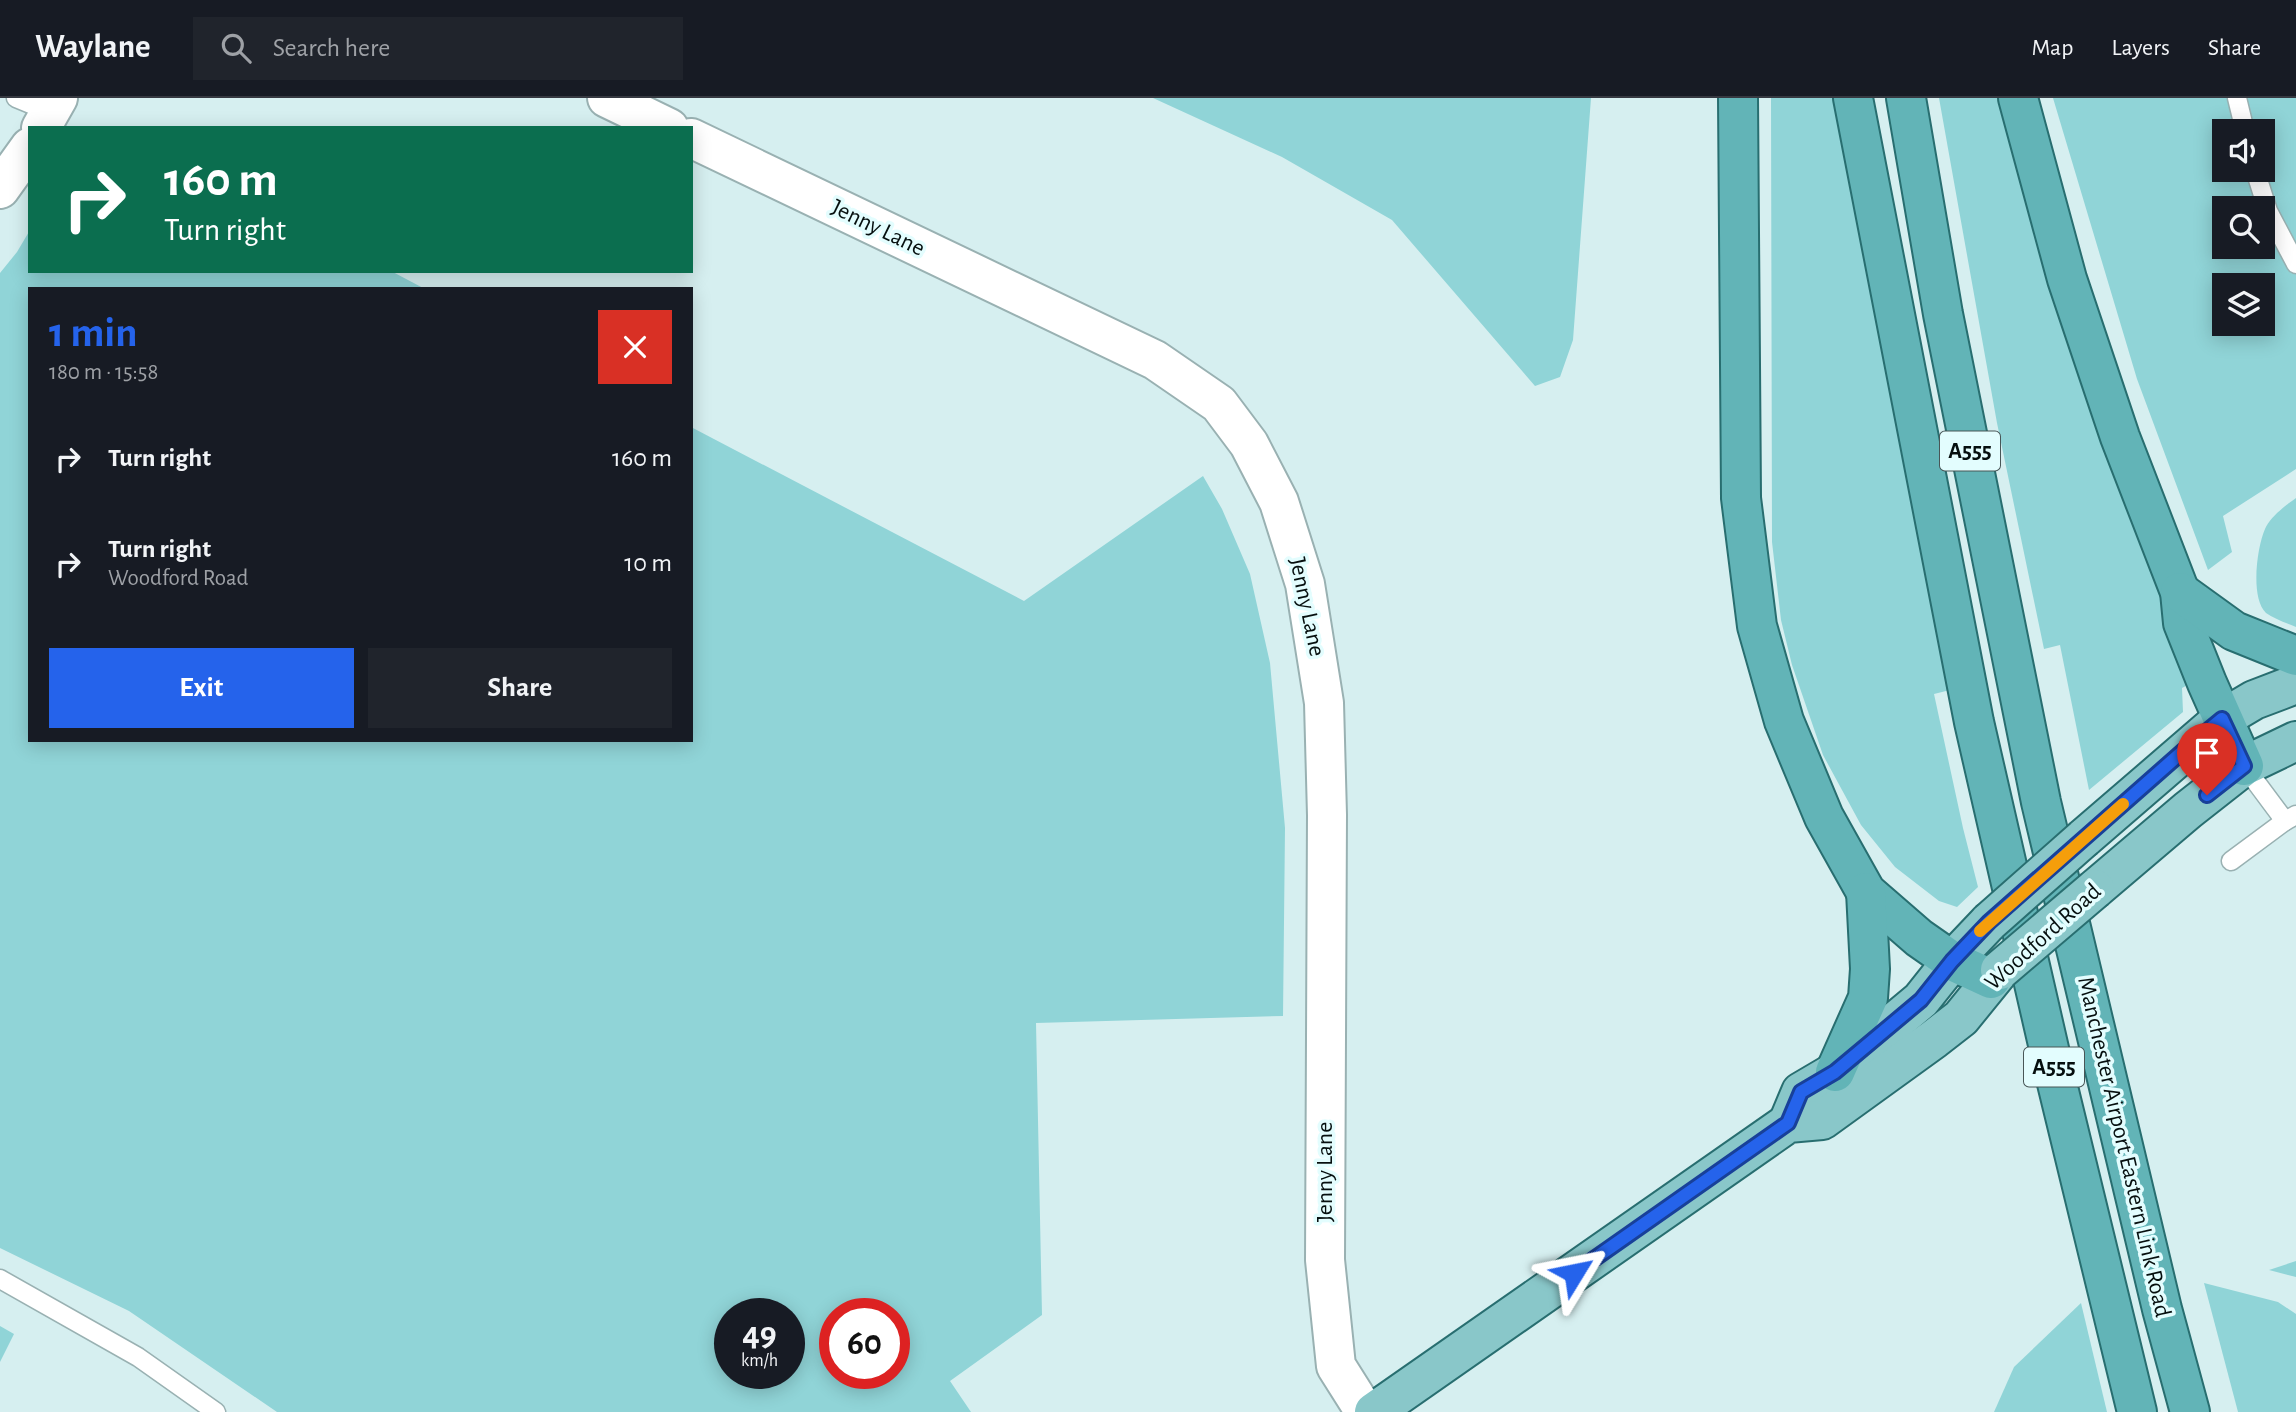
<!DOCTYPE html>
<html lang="en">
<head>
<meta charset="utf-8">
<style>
  body { margin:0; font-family:"Alegreya Sans",sans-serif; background:#20242c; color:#f1f3f6; height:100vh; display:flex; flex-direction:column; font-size:26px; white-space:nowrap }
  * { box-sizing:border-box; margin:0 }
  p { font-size:23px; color:#9ea1a6 }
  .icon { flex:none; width:38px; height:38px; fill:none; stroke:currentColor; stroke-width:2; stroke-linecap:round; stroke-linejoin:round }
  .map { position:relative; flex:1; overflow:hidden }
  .details { position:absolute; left:28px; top:189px; width:665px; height:455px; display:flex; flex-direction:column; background:#171b24; border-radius:0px; box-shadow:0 4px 18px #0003 }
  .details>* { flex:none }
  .top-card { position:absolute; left:28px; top:28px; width:665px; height:147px; border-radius:0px; box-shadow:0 4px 18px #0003; background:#0b6e4f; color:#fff; overflow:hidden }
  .tools { position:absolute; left:2212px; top:21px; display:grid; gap:14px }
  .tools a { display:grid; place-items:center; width:63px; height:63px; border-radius:0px; background:#171b24; box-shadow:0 4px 18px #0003; font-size:35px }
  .speed { position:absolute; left:714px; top:1200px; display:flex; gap:14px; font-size:35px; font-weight:700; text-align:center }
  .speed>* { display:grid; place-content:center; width:91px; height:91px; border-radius:50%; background:#171b24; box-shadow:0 4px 18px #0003; line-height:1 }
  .speed small { font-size:18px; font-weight:400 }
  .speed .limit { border:10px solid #d22; background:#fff; color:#111 }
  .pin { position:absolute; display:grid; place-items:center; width:60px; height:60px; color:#fff; margin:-72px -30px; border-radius:50% 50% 50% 0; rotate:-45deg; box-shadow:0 0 7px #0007 }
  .pin .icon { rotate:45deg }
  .me { position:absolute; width:77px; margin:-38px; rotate:55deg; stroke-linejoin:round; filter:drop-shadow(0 0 5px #0008) }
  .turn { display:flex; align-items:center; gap:24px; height:147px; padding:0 21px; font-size:32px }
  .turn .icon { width:91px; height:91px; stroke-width:2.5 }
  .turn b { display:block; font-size:49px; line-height:60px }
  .round { display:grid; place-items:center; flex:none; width:74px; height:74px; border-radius:0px; background:#20242c }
  .summary { display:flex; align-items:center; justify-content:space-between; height:119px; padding:0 21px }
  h1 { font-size:42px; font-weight:600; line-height:52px; color:#2563eb }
  .action { display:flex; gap:14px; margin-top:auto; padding:14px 21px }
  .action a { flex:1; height:80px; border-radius:0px; background:#2563eb; color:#fff; font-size:28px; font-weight:600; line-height:80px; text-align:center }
  .action a+a { background:#20242c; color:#f1f3f6 }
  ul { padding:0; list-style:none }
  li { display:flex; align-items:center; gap:21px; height:105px; padding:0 21px }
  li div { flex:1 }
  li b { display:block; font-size:26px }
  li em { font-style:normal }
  header { display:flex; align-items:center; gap:42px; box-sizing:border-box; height:98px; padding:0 35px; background:#171b24; border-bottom:2px solid #363941 }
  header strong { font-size:33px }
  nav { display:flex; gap:38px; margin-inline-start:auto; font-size:24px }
  .search { width:490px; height:63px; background:#20242c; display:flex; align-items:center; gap:18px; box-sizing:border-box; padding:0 24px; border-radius:0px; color:#9ea1a6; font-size:26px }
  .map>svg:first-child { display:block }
  .green { fill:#90d4d7; fill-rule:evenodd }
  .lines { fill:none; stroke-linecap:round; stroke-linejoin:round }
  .service-casing { stroke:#99b1b2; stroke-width:21 }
  .tertiary-casing { stroke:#99b1b2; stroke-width:42 }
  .primary-casing { stroke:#286e70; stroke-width:42 }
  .trunk-casing { stroke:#286e70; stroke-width:42 }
  .service { stroke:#fff; stroke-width:18 }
  .tertiary { stroke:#fff; stroke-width:38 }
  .primary { stroke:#89c7c9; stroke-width:38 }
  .trunk { stroke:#62b4b7; stroke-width:38 }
  .primary-bridge-casing { stroke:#286e70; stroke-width:42; stroke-linecap:butt }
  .primary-bridge { stroke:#89c7c9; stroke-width:38 }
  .route-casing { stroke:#184099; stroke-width:18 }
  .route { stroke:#2563eb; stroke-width:12 }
  .slow { stroke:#f59e0b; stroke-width:12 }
  .labels { text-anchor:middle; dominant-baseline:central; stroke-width:7; stroke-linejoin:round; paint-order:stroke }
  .shield { fill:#e3fdfe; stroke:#485657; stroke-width:2 }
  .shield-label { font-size:23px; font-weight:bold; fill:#060f0f }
  .street-label { font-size:24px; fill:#060f0f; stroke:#e3fdfe }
</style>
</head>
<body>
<header>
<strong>Waylane</strong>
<div class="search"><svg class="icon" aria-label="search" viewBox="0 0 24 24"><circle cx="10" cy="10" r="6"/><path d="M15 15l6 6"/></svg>Search here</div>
<nav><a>Map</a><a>Layers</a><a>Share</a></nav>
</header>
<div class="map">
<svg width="2296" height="1314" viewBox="0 0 2296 1314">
  <rect width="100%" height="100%" fill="#d6eff0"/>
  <g class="green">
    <path d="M1153,0H1591L1573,242L1560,279L1535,288L1392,122L1282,59Z"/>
    <path d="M1771,0H1842L1954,591L1934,596L1963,730L1978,789L1957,809L1939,803L1895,769L1861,727L1823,657L1792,567L1781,522L1772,444Z"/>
    <path d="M1939,0H2005L2197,582L2182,590L2183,614L2089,692L2060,547L2044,551L1997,325Z"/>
    <path d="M2053,0H2296V371L2223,418L2232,454L2208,472L2137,281ZM2224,33H2263V72H2224ZM2224,110H2263V149H2224ZM2224,187H2263V226H2224Z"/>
    <path d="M30,132V173H391L425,191H30V642H691V329L1024,503L1203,378L1222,411L1250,476L1270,565L1285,730L1283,918L1036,925L1042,1217L950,1283L971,1314H277L129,1213L0,1150V175L17,154ZM730,1216H789V1276H730ZM835,1216H894V1276H835Z"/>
    <path d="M2296,400V529C2287,525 2274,521 2266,515C2250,500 2257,449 2265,431C2270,419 2286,407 2296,400Z"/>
    <path d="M2296,1163V1179L2269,1172Z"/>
    <path d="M2204,1185L2278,1204L2296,1216V1314H2238Z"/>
    <path d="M2081,1205L2107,1314H1994L2014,1269Z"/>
    <path d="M0,1228L14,1236L0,1264Z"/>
  </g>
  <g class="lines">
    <defs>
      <g id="service">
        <path d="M16,0L50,14"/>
        <path d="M2237,0L2245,33"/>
        <path d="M2255,72L2268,113L2296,166"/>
        <path d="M2244,668L2285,723L2296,717"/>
        <path d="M2231,763L2285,723"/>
        <path d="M0,1181L138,1259L216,1314"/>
      </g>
      <g id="tertiary">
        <path d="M607,0L669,30"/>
        <path d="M41,30L58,0"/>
        <path d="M691,40L1155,262L1219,306L1249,346L1279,404L1305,486L1324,605L1327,717L1325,1162L1336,1268L1365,1314"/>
        <path d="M0,91L30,49"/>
      </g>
      <g id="primary">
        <path d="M2084,740L2222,621L2254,602L2296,586"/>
        <path d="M2095,791L2188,712L2244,668L2296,643"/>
        <path d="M1788,1025L1801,994L1835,974L1921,902L1952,863L1989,824"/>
        <path d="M1374,1314L1788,1025L1822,1022L1934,941L1961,920L2000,872"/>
      </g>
      <g id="trunk">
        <path d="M1738,0L1741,400L1757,528L1784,623L1824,719L1866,794L1919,840L1952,863L1991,881"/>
        <path d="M1853,0L1974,624L2055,977L2137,1314"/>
        <path d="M1906,0L1943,216L2041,704L2162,1211L2190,1314"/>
        <path d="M2018,0L2067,181L2120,339L2180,494L2183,525L2207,585L2244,668"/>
        <path d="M2180,494L2234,533L2296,558"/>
        <path d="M1835,974L1868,900L1870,871L1866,794"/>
      </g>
    </defs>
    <use href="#service" class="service-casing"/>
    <use href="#tertiary" class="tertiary-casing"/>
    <use href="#primary" class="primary-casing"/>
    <use href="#trunk" class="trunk-casing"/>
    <use href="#service" class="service"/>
    <use href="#tertiary" class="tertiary"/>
    <use href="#primary" class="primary"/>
    <use href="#trunk" class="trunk"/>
    <defs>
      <g id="primary-bridge">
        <path d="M1989,824L2084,740"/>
        <path d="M2000,872L2095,791"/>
      </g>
    </defs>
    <use href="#primary-bridge" class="primary-bridge-casing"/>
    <use href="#primary-bridge" class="primary-bridge"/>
  </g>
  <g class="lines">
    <defs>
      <path id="route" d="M1574,1175L1788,1025L1801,994L1835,974L1921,902L1952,863L1989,824L2182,654L2222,621L2244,668L2207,697"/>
    </defs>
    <use href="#route" class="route-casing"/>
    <use href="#route" class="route"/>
    <path class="slow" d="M1980,833L2123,706"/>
  </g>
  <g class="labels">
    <g class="shield">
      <rect x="1940" y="333.5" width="60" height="39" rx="5"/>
      <rect x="2024" y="949.5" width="60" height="39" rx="5"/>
    </g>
    <g class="shield-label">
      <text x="1970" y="353">A555</text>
      <text x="2054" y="969">A555</text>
    </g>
    <g class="street-label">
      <text transform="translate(878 130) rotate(26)">Jenny Lane</text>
      <text transform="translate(1307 509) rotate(78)">Jenny Lane</text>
      <text transform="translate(2043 839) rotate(-42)">Woodford Road</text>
      <text transform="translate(2124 1049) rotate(77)">Manchester Airport Eastern Link Road</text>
      <text transform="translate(1325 1074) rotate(-90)">Jenny Lane</text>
    </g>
  </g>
</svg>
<div class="tools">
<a><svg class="icon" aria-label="sound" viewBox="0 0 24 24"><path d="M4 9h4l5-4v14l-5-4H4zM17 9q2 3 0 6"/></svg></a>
<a><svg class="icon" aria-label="search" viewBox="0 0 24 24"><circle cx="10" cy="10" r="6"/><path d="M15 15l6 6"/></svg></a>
<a><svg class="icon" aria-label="layers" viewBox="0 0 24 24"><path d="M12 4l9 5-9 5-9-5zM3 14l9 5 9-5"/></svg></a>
</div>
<div class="speed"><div>49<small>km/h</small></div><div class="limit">60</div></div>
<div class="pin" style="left:2207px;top:697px;background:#d93025"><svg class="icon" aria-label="arrive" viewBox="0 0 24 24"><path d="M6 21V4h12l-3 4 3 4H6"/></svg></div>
<svg class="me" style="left:1574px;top:1175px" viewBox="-20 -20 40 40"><path d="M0-17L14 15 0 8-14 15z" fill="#2563eb" stroke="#fff" stroke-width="4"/></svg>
<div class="top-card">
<div class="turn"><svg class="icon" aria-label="right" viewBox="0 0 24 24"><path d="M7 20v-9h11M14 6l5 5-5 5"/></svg><div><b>160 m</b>Turn right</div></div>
</div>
<section class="details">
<div class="summary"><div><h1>1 min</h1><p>180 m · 15:58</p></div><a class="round" style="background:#d93025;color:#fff"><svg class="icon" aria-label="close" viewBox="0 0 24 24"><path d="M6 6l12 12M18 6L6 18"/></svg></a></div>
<ul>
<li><svg class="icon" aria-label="right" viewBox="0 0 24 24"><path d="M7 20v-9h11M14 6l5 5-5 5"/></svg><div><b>Turn right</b></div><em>160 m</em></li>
<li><svg class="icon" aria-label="right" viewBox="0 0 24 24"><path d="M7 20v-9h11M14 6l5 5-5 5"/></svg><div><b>Turn right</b><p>Woodford Road</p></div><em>10 m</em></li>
</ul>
<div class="action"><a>Exit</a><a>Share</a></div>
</section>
</div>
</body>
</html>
